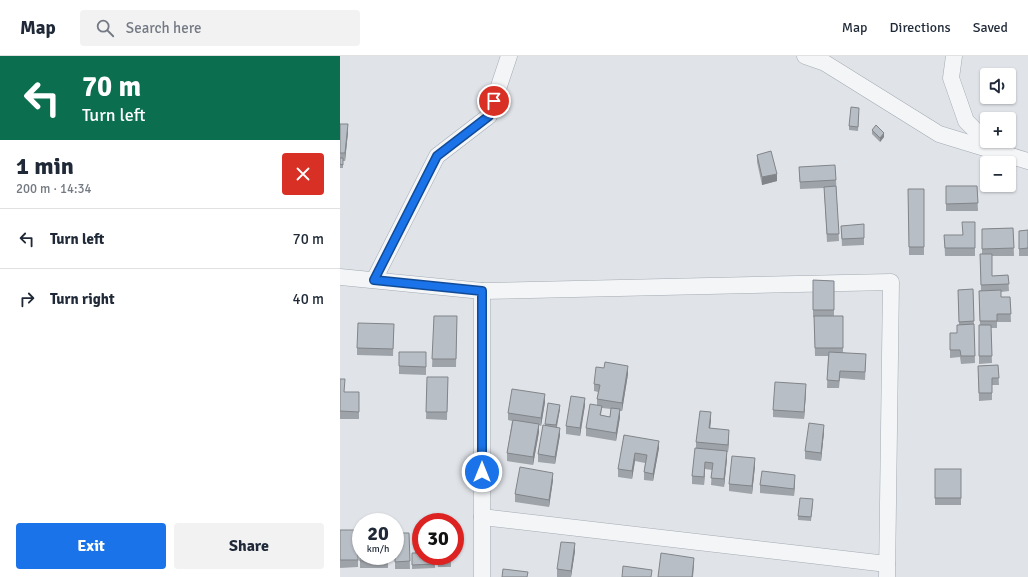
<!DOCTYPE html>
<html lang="en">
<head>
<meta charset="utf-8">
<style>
  body { margin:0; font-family:Signika,sans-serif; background:#f2f2f3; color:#1f2937; height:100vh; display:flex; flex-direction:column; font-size:15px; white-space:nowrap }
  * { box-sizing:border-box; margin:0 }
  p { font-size:13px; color:#747a83 }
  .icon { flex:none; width:22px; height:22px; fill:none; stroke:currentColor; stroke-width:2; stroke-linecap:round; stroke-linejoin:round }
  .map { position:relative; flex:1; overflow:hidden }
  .side { display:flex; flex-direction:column; background:#fff; width:340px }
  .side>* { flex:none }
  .guide { background:#0b6e4f; color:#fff; overflow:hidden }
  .buttons { position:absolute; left:640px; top:12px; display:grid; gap:8px }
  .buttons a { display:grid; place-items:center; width:36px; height:36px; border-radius:4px; background:#fff; box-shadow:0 1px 3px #0004; font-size:20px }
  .speed { position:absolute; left:12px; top:457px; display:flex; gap:8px; font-size:20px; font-weight:700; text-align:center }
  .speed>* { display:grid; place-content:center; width:52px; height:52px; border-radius:50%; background:#fff; box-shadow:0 1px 3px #0004; line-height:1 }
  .speed small { font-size:10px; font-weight:400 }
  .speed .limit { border:6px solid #d22; background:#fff; color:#111 }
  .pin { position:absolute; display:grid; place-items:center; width:34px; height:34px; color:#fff; margin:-17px; border:2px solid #fff; border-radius:50%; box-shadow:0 1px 4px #0007 }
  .me { position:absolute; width:44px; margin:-22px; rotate:0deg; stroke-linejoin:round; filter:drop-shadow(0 0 3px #0008) }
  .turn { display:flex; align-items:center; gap:14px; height:84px; padding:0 16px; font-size:18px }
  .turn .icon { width:52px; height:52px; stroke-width:2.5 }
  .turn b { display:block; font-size:28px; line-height:34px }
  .round { display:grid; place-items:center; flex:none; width:42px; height:42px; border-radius:4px; background:#f2f2f3 }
  .head { display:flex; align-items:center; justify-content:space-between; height:68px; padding:0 16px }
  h1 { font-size:24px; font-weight:700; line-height:30px }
  .primary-button { display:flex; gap:8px; margin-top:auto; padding:8px 16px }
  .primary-button a { flex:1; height:46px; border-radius:4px; background:#1a73e8; color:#fff; font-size:16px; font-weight:700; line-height:46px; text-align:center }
  .primary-button a+a { background:#f2f2f3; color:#1f2937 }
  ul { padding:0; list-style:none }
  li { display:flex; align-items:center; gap:12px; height:60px; padding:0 16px; border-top:1px solid #e0e1e3 }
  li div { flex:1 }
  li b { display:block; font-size:15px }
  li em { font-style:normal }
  header { display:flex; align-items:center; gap:24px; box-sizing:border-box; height:56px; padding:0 20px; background:#fff; border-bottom:1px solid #e0e1e3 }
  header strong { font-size:19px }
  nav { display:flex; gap:22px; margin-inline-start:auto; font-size:14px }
  .search { width:280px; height:36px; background:#f2f2f3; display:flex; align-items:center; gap:10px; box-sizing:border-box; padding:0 14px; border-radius:4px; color:#747a83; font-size:15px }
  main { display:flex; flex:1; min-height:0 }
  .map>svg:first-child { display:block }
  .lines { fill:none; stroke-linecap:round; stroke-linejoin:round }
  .street-casing { stroke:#a5abb3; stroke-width:17 }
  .street { stroke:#f3f5f7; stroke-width:16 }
  .wall { fill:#9ea3a9; fill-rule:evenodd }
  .shaded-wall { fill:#81858a }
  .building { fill:#b8bec5; stroke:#81858a }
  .route-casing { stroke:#114b97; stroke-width:10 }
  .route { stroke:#1a73e8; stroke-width:7 }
</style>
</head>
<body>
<header>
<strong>Map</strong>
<div class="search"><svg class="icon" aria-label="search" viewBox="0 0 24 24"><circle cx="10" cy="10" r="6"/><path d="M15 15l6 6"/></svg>Search here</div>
<nav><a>Map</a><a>Directions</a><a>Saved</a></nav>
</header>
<main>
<section class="side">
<div class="guide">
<div class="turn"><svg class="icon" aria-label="left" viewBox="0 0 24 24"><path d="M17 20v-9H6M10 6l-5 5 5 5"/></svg><div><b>70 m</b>Turn left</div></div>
</div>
<div class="head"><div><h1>1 min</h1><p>200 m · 14:34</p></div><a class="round" style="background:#d93025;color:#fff"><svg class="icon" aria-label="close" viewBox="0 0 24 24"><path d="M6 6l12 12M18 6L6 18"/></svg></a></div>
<ul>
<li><svg class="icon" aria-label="left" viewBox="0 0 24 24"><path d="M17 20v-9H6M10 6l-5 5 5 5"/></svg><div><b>Turn left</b></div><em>70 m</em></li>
<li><svg class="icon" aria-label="right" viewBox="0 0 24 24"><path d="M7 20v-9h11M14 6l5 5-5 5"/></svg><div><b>Turn right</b></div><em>40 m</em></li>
</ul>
<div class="primary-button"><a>Exit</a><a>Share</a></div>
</section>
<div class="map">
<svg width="688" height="521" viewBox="0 0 688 521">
  <rect width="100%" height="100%" fill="#e0e4e9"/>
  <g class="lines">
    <defs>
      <g id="street">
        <path d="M465,0L485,7L599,78L671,100"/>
        <path d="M614,0L611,22L626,65L648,87L671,100L688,105"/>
        <path d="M0,221L142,235L551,226L547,521"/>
        <path d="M34,224L97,100L149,60L169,0"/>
        <path d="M142,461L547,508"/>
        <path d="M142,521V235"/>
      </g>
    </defs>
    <use href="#street" class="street-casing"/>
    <use href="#street" class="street"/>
  </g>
  <g class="wall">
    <path d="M519,56L518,75L509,74V70Z"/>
    <path d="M0,68L8,76L5,105H3V112H0Z"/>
    <path d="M532,74L544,81L540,86L532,78Z"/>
    <path d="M417,99L437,125L422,129L417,106Z"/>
    <path d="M459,111L496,124L499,185L487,186L484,132L460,133Z"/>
    <path d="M606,130H637L638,155H606Z"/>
    <path d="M568,133H584V199H569Z"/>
    <path d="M635,166V200H605L604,179H622Z"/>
    <path d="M501,170L524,182V189L502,190Z"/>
    <path d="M673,172L674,200H652V220L668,219L669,235L661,236V241H670L671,266H657V272H651L652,307L639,308V269H640L639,235L641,234L640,198H642V173Z"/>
    <path d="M688,174V200H679V175Z"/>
    <path d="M473,224L494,225V260H503V296L526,305L525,324L500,322L499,332H487L488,300H475L474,261H473Z"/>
    <path d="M633,233L635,307L621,308L620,301L610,302V277H617L619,269L618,234Z"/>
    <path d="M94,260H117L116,311H92Z"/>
    <path d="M54,268L53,300L17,299V292Z"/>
    <path d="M59,296H86V319L59,318Z"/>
    <path d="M658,309L659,329H652V344L639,345L638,310Z"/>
    <path d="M264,312L288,318L282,355H280V361L276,385L246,380V372L257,349V343L258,336L254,335V328ZM262,352L271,353L270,361L261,359Z"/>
    <path d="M87,321H108L107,364L86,363Z"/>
    <path d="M0,323L4,336H19V363H0Z"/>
    <path d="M466,336L464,363L433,361V354Z"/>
    <path d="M205,346L201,370L199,369V376L193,409L167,405V397L172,365L168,364V357Z"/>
    <path d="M245,349L240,380L226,378V370Z"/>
    <path d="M220,353L217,371L220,379L215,408L198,406V398L205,368Z"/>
    <path d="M371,364L370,373L389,382L388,396H387V403L384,431L371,429L372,414L365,413L364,429L352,428V420L356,392V386Z"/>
    <path d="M484,376L481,405L465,403V395Z"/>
    <path d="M284,379L319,392L313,425L304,424V416L305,407L295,405L292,423L278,421V413Z"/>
    <path d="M415,410L412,438L389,435V428Z"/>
    <rect x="595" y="413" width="26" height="36"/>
    <path d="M213,424L209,451L175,446V438Z"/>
    <path d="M455,426L454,440L420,437V429Z"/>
    <path d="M473,447L471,465L458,464V460Z"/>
    <path d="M0,474H18V511L0,512Z"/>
    <path d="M75,475H81V500H95V512L72,513V497H75Z"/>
    <path d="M55,477H69L70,513H55Z"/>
    <path d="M20,493L48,500V512H20Z"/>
    <path d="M235,495L231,521H217V513Z"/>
    <path d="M97,500H111V511H98Z"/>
  </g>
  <g class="shaded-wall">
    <path d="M8,68V76L5,105V97Z"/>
    <path d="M544,77V81L540,86V82Z"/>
    <path d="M437,118V125L422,129V121Z"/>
    <path d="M288,310V318L282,355V347Z"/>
    <path d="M466,328V336L464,363V356Z"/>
    <path d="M205,338V346L201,370V362Z"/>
    <path d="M245,342V349L240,380V372Z"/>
    <path d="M220,349V353L216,373V369Z"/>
    <path d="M280,353V361L276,385V377Z"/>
    <path d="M371,356V364L369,380V372Z"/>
    <path d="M199,368V376L193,409V401Z"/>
    <path d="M484,369V376L481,405V397Z"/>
    <path d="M220,372V379L215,408V401Z"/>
    <path d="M389,374V382L388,396V389Z"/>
    <path d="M319,385V392L313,425V418Z"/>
    <path d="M387,395V403L384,431V423Z"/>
    <path d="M295,397V405L292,423V415Z"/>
    <path d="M415,402V410L412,438V430Z"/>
    <path d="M365,406V413L364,429V421Z"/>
    <path d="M213,417V424L209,451V444Z"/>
    <path d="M455,419V426L454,440V433Z"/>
    <path d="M235,487V495L231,521V515Z"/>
    <path d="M354,502V509L353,521H352Z"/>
  </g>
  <g class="building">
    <path d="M511,51L519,52L518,71L509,70Z"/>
    <path d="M0,68H8L5,97H0Z"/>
    <path d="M536,69L544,77L540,82L532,74Z"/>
    <path d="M431,95L437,118L422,121L417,99Z"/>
    <path d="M0,102H3V109L0,108Z"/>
    <path d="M495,109L496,124L460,126L459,111Z"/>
    <path d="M496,130L499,178H487L484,131Z"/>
    <path d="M606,130H637L638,147L606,148Z"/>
    <path d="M568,133H584V191H569Z"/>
    <path d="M622,166H635V192H605L604,179H623Z"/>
    <path d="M524,168V182L502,183L501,170Z"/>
    <path d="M673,172L674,192L642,193V173Z"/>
    <path d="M688,174V192L679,193V175Z"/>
    <path d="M640,198H652V220L668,219L669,228L641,229Z"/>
    <path d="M473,224L494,225V254H473Z"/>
    <path d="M633,233L634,265L619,266L618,234Z"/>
    <path d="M661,234V241H670L671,258H657V265H640L639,235Z"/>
    <path d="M94,260H117L116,303H92Z"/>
    <path d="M474,260H503V292H475Z"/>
    <path d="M18,267L54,268L53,293L17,292Z"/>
    <path d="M634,268L635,300H621L620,294H610V277H617V269Z"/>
    <path d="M639,269H651L652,300H639Z"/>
    <path d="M59,296H86V311L59,310Z"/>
    <path d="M489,296L526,298L525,316L500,315L499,325L487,324Z"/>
    <path d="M265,306L288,310L282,347L257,343L260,329L254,328L256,311L264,312Z"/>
    <path d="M658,309L659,322H652V337H639L638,310Z"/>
    <path d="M87,321H108L107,356H86Z"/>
    <path d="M0,323H5L4,336H19V356L0,355Z"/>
    <path d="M435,326L466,328L464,356L433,354Z"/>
    <path d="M172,333L205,338L201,362L168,357Z"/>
    <path d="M231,340L245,342L240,372L226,370Z"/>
    <path d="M208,347L220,349L216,369L205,368Z"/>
    <path d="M250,348L262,350L260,359L270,361L271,352L280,353L276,377L246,372Z"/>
    <path d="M360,355L371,356L369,372L389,374L388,389L356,386Z"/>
    <path d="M173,364L199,368L193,401L167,397Z"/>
    <path d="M469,367L484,369L481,397L465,395Z"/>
    <path d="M203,369L220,372L215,401L198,398Z"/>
    <path d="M284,379L319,385L313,418L304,416L307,399L295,397L292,415L278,413Z"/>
    <path d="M355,392L387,395L384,423L371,422L373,407L365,406L364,421L352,420Z"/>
    <path d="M392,400L415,402L412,430L389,428Z"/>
    <path d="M180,411L213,417L209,444L175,438Z"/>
    <rect x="595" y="413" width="26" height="29"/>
    <path d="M422,415L455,419L454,433L420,429Z"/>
    <path d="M460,442L473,443L471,461L458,460Z"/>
    <rect x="0" y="474" width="18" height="30"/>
    <path d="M75,475H81V489L75,490Z"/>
    <path d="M55,477H69L70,505L55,506Z"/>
    <path d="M221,486L235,487L231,515L217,513Z"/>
    <path d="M20,493H21V500H48V504L20,505Z"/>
    <path d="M72,497H81V500H95V508L72,509Z"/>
    <path d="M321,497L354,502L352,521H318Z"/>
    <rect x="98" y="500" width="13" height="4"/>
    <path d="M283,510L312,514L311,521H282Z"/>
    <path d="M163,513L188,516L187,521H162Z"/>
  </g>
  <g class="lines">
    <defs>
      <path id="route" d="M142,416V235L34,224L97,100L149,60L154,45"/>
    </defs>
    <use href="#route" class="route-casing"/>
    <use href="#route" class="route"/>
  </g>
</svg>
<div class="buttons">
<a><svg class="icon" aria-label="sound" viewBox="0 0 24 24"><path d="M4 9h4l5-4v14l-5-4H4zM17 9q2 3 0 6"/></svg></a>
<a>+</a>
<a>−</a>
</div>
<div class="speed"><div>20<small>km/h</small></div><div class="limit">30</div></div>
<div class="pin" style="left:154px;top:45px;background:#d93025"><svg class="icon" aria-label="arrive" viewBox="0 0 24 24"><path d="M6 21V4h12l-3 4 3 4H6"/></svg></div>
<svg class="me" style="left:142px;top:416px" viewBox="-20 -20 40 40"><circle r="17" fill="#1a73e8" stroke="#fff" stroke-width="3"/><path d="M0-11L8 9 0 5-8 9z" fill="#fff"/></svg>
</div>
</main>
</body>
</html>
